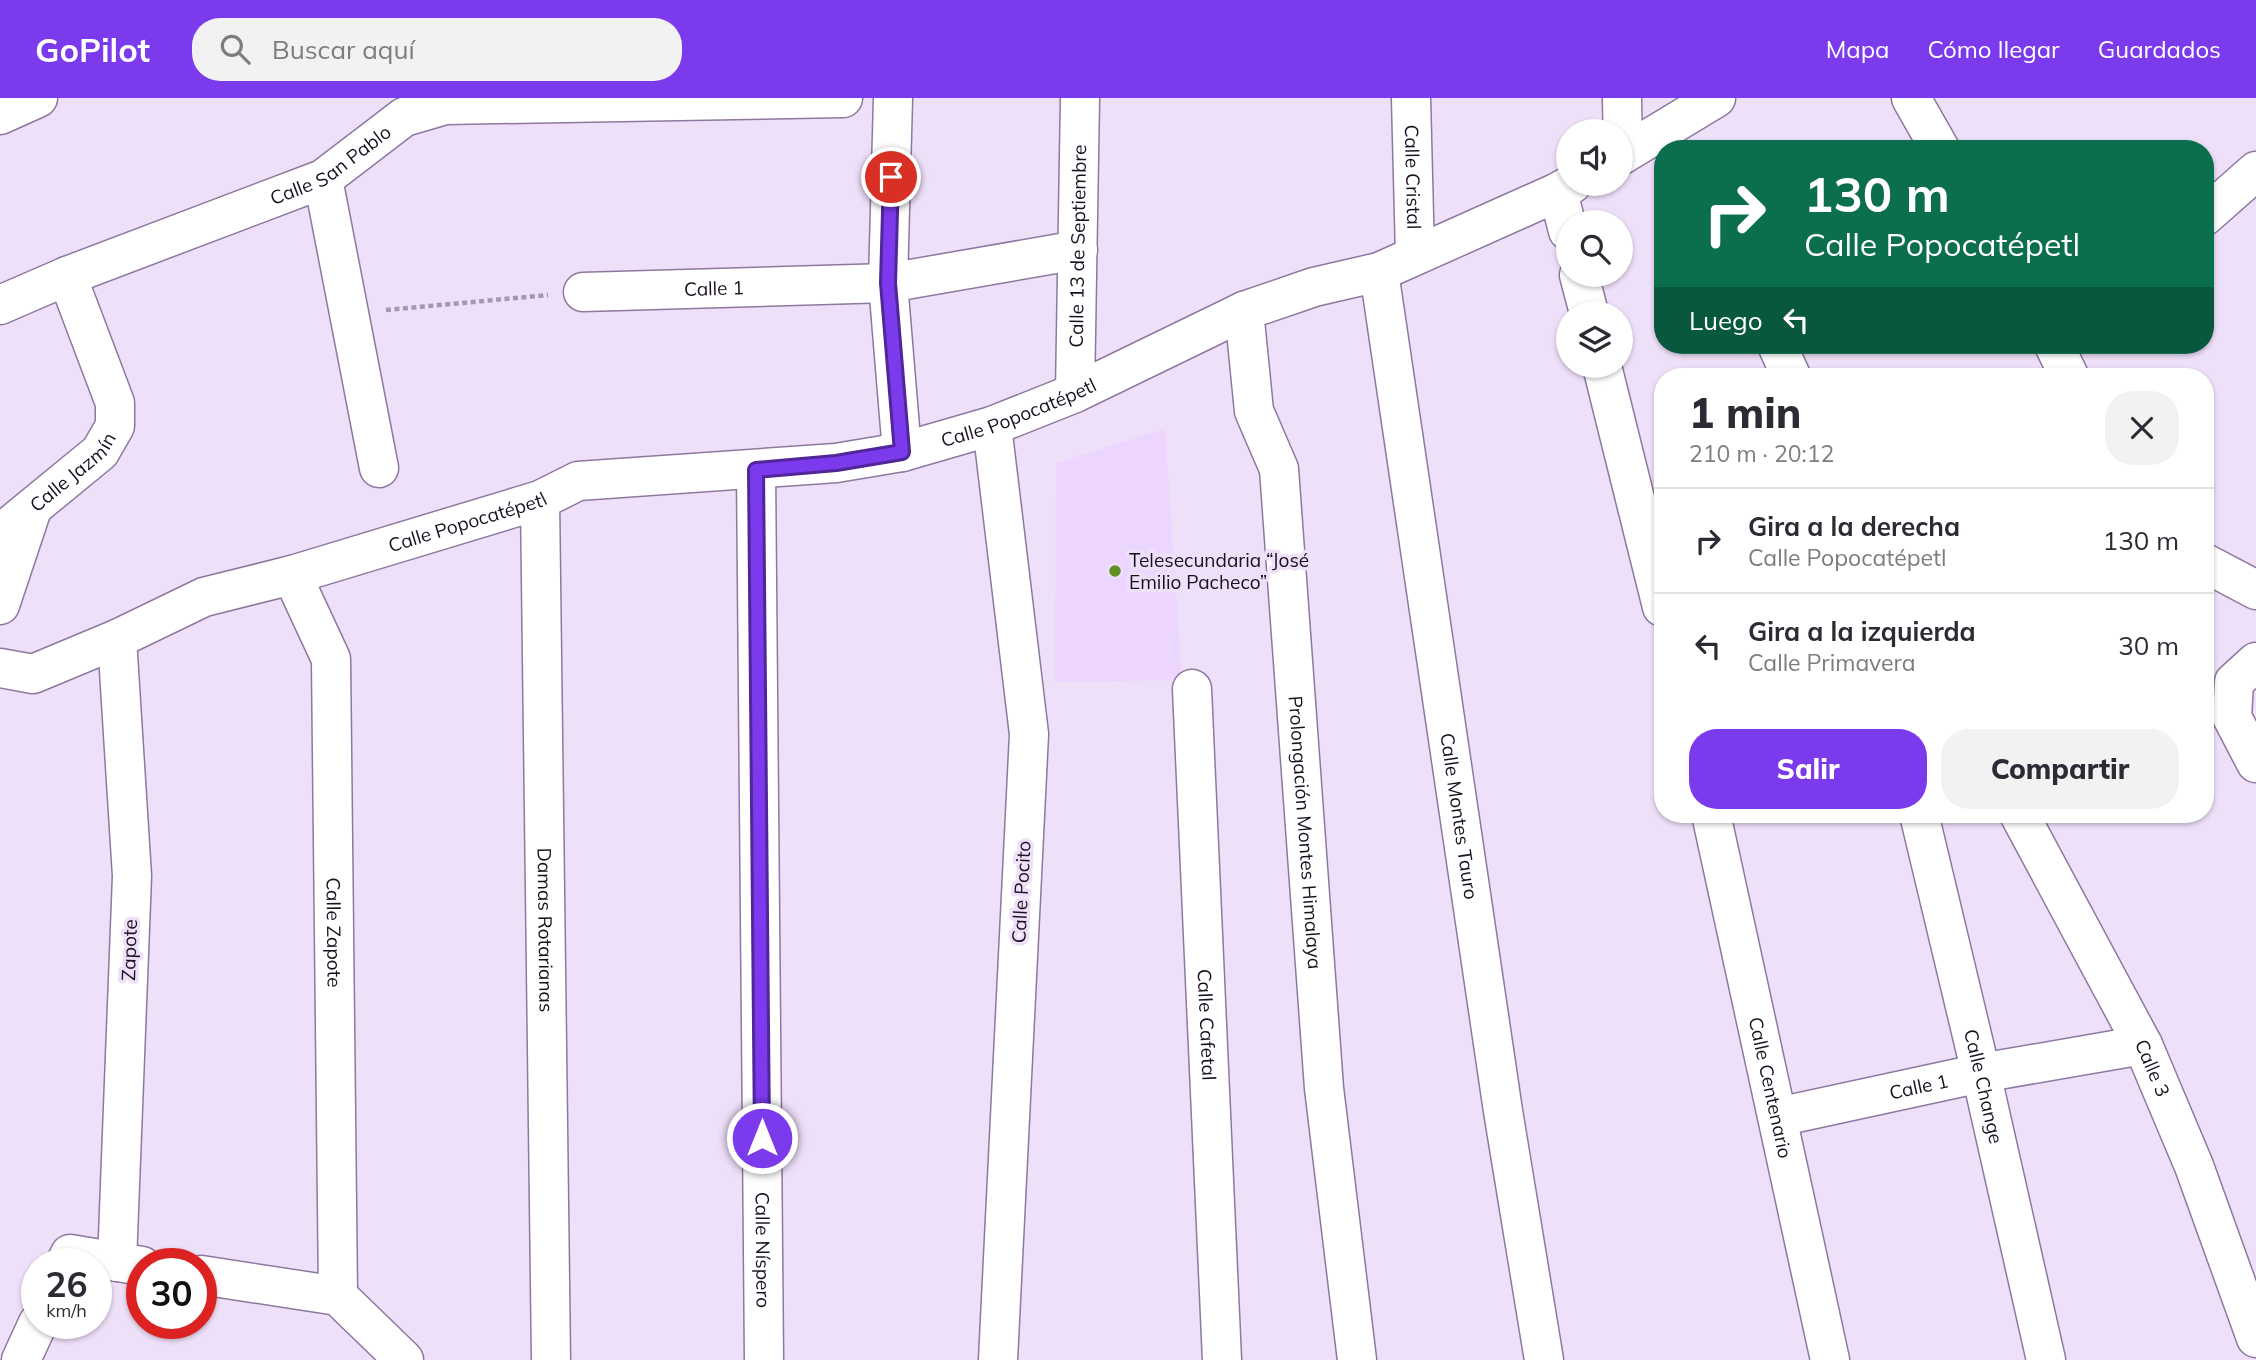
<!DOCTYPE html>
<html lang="es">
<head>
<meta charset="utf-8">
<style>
  body { margin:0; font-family:Mulish,sans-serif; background:#f2f2f3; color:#2b2b33; height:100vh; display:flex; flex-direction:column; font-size:26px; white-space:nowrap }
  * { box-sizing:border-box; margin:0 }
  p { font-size:23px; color:#7c7c81 }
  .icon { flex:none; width:38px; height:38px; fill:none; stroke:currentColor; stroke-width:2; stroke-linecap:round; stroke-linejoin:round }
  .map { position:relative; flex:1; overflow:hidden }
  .drawer { position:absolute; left:1654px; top:270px; width:560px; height:455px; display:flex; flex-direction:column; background:#fff; border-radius:28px; box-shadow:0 2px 5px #0004 }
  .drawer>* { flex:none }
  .guide { position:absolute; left:1654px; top:42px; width:560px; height:214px; border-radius:28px; box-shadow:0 2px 5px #0004; background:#0b6e4f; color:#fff; overflow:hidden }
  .buttons { position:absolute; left:1556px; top:21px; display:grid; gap:14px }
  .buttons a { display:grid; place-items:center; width:77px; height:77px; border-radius:50%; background:#fff; box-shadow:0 2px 5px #0004; font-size:35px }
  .speed { position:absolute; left:21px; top:1150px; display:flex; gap:14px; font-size:35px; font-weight:700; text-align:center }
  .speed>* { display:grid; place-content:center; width:91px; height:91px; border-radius:50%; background:#fff; box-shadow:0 2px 5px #0004; line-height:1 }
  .speed small { font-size:18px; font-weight:400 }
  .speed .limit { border:10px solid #d22; background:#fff; color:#111 }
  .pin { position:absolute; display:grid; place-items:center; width:60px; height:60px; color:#fff; margin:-30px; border:4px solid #fff; border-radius:50%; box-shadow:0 2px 7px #0007 }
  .me { position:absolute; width:77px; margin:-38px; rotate:0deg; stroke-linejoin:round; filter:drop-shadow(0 0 5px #0008) }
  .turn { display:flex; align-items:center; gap:24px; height:147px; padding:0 35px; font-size:32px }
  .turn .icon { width:91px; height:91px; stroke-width:2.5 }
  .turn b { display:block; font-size:49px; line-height:60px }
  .then { display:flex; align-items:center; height:66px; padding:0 35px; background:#0003; gap:14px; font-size:26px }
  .round { display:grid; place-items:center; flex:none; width:74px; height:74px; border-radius:28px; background:#f2f2f3 }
  .headline { display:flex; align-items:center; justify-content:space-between; height:119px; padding:0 35px }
  h1 { font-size:42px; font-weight:800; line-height:52px }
  .action { display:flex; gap:14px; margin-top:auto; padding:14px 35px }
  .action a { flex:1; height:80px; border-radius:28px; background:#7c3aed; color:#fff; font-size:28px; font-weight:800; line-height:80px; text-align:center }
  .action a+a { background:#f2f2f3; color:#2b2b33 }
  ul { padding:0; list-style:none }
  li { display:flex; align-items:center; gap:21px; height:105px; padding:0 35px; border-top:2px solid #e1e1e2 }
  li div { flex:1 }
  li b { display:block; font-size:26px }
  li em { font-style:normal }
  header { display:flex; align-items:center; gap:42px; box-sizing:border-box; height:98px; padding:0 35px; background:#7c3aed; color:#fff }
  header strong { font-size:33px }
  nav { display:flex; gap:38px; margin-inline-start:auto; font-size:24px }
  .search { width:490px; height:63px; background:#f2f2f3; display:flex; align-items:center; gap:18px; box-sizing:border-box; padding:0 24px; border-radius:28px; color:#7c7c81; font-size:26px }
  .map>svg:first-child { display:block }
  .built { fill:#ecd5fe }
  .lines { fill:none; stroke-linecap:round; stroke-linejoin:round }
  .minor-casing { stroke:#8e789f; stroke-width:41 }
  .path { stroke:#a598ae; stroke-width:4.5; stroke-dasharray:5 3.5; stroke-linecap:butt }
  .minor { stroke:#fff; stroke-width:38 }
  .route-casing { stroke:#51269a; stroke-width:18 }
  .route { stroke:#7c3aed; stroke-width:12 }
  .poi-dot { fill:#618f23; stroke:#efe0fa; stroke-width:2.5 }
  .labels { text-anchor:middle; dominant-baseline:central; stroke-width:7; stroke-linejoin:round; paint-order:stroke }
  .street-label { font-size:19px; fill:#1a1120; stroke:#efe0fa }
  .poi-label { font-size:19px; fill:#1a1120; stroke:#efe0fa; text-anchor:start }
</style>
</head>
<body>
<header>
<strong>GoPilot</strong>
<div class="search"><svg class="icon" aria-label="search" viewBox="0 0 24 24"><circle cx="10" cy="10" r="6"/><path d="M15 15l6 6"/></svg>Buscar aquí</div>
<nav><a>Mapa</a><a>Cómo llegar</a><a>Guardados</a></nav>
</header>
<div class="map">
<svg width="2256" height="1262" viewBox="0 0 2256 1262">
  <rect width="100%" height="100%" fill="#efe0fa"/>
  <path class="built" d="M1165,331L1182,582L1055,584L1056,365Z"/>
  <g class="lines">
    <defs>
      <g id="minor">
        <path d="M893,0L888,185L902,354"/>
        <path id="s1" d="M1411,0L1415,157"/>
        <path d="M1622,0L1623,56"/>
        <path d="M1911,0L1940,51"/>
        <path d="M0,17L38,0"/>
        <path d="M1620,58L1716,0"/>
        <path d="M323,81L379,370"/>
        <path d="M1558,94L1568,133"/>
        <path d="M2205,118L2256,73"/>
        <path id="s2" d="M1379,174L1503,1013L1544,1262"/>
        <path d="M1579,177L1589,215"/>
        <path id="s3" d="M583,194L888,185L1078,152"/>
        <path id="s4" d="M0,207L67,178L323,81L404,19L445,7L843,0"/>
        <path id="s5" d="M1244,213L1254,313L1279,371L1324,990L1357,1262"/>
        <path d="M1777,247L1791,278"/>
        <path d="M2054,247L2069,278"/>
        <path d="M1602,268L1662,509"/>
        <path id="s6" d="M1075,295L1080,0"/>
        <path d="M992,328L1029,636L998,1262"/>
        <path id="s7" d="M756,372L764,1262"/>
        <path id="s8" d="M540,402L551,1262"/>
        <path id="s9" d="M0,436L100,354L115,328V305L67,178"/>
        <path d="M2205,465L2256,492"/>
        <path id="s10" d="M292,477L331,561L338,1198"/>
        <path d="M0,507L32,411"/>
        <path d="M117,541L132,778L117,1164"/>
        <path d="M2256,564L2234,584L2232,619L2256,665"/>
        <path id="s11" d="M0,570L33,576L117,541L204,499L292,477L540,402L578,383L836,365L902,354L992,328L1075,295L1244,213L1314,189L1379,174L1558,94L1572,86"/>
        <path id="s12" d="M1192,591L1222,1262"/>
        <path id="s13" d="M1711,716L1830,1262"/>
        <path id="s14" d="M1919,716L1981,975L2046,1262"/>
        <path id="s15" d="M2019,716L2143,947L2194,1068L2256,1240"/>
        <path id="s16" d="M1778,1019L1981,975L2143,947"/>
        <path d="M65,1166L70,1156L142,1168"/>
        <path d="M201,1177L338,1198L404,1262"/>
        <path d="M21,1262L38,1225"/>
      </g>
    </defs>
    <use href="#minor" class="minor-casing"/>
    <path class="path" d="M386,212L548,197"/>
    <use href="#minor" class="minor"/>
  </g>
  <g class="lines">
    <defs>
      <path id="route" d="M762,1040L756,372L836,365L902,354L888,185L891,79"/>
    </defs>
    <use href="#route" class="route-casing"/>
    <use href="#route" class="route"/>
  </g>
  <circle class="poi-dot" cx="1115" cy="473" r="7"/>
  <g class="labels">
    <g class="street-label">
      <text stroke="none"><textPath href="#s4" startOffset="360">Calle San Pablo</textPath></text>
      <text stroke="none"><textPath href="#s1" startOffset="79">Calle Cristal</textPath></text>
      <text stroke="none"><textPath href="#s6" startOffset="147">Calle 13 de Septiembre</textPath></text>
      <text stroke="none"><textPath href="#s3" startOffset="131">Calle 1</textPath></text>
      <text stroke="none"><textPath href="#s11" startOffset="1062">Calle Popocatépetl</textPath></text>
      <text stroke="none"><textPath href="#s9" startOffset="96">Calle Jazmín</textPath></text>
      <text stroke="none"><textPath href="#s11" startOffset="495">Calle Popocatépetl</textPath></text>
      <text stroke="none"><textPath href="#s2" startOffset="550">Calle Montes Tauro</textPath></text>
      <text stroke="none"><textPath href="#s5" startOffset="528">Prolongación Montes Himalaya</textPath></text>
      <text transform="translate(1021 794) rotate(-87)">Calle Pocito</text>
      <text stroke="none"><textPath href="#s8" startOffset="430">Damas Rotarianas</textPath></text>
      <text stroke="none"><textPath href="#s10" startOffset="366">Calle Zapote</textPath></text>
      <text transform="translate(129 852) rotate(-88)">Zapote</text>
      <text stroke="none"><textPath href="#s12" startOffset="336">Calle Cafetal</textPath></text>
      <text stroke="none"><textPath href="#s15" startOffset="287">Calle 3</textPath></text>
      <text stroke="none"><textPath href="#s13" startOffset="280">Calle Centenario</textPath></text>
      <text stroke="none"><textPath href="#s16" startOffset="144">Calle 1</textPath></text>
      <text stroke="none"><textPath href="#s14" startOffset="280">Calle Change</textPath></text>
      <text stroke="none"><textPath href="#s7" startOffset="780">Calle Níspero</textPath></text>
    </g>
    <g class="poi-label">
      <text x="1129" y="462">Telesecundaria “José<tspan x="1129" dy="22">Emilio Pacheco”</tspan></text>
    </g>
  </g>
</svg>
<div class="buttons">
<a><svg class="icon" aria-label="sound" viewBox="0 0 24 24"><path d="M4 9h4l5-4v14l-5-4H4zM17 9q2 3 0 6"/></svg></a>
<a><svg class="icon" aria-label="search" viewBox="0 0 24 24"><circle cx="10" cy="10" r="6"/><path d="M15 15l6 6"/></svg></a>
<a><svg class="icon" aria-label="layers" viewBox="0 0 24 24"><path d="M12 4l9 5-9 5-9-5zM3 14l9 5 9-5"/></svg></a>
</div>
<div class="speed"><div>26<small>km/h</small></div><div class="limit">30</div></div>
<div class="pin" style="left:891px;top:79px;background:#d93025"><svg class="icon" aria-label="arrive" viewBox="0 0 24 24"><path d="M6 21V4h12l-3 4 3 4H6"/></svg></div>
<svg class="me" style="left:762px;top:1040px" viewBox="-20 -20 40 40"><circle r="17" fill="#7c3aed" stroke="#fff" stroke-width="3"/><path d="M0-11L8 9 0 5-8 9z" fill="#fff"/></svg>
<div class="guide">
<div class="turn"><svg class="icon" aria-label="right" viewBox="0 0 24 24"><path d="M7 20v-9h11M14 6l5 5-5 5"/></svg><div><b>130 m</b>Calle Popocatépetl</div></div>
<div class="then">Luego<svg class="icon" aria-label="left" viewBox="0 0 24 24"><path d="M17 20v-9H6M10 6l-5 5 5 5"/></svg></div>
</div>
<section class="drawer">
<div class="headline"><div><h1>1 min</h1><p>210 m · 20:12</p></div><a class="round"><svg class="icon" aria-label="close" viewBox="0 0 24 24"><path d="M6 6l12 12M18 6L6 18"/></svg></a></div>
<ul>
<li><svg class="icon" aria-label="right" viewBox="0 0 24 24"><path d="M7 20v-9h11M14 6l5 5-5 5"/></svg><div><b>Gira a la derecha</b><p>Calle Popocatépetl</p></div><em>130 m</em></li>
<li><svg class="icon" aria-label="left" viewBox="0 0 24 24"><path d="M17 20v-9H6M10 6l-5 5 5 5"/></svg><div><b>Gira a la izquierda</b><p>Calle Primavera</p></div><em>30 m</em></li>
</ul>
<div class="action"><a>Salir</a><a>Compartir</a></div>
</section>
</div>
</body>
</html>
